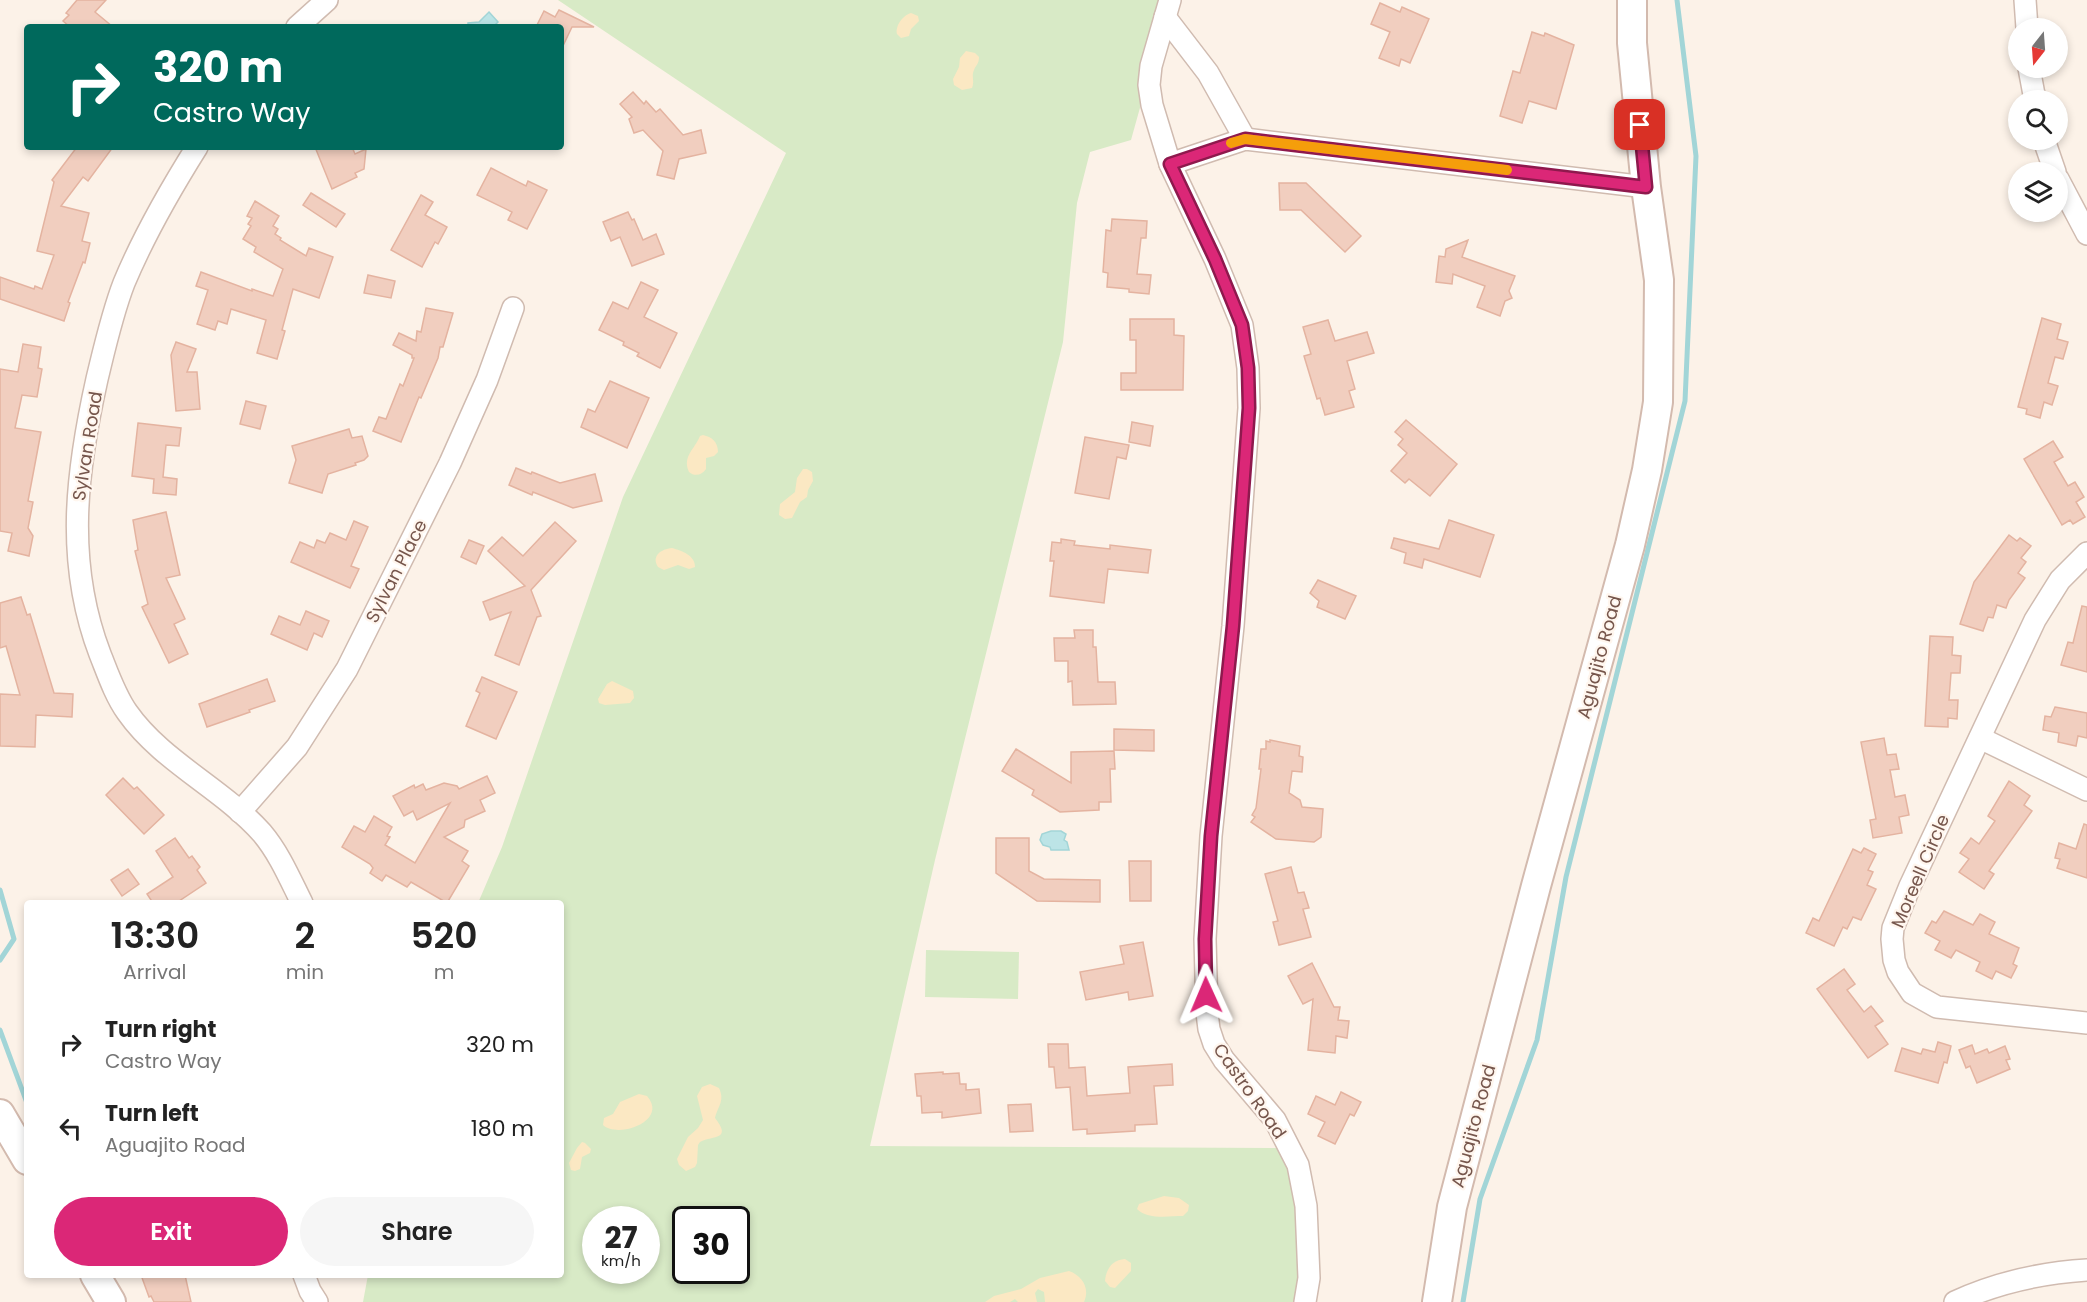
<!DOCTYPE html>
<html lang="en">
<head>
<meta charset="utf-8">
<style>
  body { margin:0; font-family:Poppins,sans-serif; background:#f6f6f6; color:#222; height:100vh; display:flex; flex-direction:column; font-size:22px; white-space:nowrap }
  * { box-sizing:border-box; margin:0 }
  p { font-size:20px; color:#767676 }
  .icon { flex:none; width:33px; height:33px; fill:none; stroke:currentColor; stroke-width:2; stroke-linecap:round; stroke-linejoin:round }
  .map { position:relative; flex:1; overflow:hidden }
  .drawer { position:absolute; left:24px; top:900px; width:540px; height:378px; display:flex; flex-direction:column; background:#fff; border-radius:6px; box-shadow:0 3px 9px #0003 }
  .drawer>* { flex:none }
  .top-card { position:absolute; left:24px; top:24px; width:540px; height:126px; border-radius:6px; box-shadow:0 3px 9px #0003; background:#00695c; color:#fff; overflow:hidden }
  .needle { width:39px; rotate:197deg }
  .controls { position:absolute; left:2008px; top:18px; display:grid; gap:12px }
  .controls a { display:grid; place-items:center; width:60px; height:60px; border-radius:50%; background:#fff; box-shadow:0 3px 9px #0003; font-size:30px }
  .speed { position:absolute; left:582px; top:1206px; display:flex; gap:12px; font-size:30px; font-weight:700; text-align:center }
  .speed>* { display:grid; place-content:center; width:78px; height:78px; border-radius:50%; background:#fff; box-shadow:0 3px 9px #0003; line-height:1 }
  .speed small { font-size:15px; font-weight:400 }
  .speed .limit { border:3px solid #111; border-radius:9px; background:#fff; color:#111 }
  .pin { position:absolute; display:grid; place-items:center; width:51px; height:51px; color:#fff; margin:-26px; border-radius:12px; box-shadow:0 3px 9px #0006 }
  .me { position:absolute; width:66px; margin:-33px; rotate:359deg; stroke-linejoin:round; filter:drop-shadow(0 0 4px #0008) }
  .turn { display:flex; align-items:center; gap:21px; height:126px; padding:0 30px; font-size:27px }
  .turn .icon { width:78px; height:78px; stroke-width:2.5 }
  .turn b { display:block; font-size:42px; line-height:51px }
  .eta { display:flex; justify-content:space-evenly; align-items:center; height:102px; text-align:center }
  .eta b { font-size:36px; font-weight:600; line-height:42px }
  .cta { display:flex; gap:12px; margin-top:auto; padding:12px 30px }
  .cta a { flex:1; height:69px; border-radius:36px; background:#db2777; color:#fff; font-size:24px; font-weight:600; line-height:69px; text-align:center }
  .cta a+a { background:#f6f6f6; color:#222 }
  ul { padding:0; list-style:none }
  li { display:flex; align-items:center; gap:18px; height:84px; padding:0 30px }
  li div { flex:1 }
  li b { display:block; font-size:22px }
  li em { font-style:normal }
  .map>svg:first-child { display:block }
  .green { fill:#d8eac6; fill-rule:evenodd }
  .sand { fill:#fbe8c3 }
  .water { fill:#bce4e6; stroke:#a2d5d7; stroke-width:1.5 }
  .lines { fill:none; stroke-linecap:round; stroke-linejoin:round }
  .stream { stroke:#a2d5d7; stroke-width:5 }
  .building { fill:#f1cebf; stroke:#e4b3a0; stroke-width:1.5 }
  .street-casing { stroke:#d0bbb0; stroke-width:24 }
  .secondary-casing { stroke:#d3baae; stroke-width:32 }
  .street { stroke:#fff; stroke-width:21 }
  .secondary { stroke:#fff; stroke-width:28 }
  .route-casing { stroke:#8e194d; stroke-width:15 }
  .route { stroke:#db2777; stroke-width:10 }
  .slow { stroke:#f59e0b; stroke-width:10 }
  .labels { text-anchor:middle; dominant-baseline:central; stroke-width:4.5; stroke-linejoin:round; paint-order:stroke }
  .street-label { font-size:18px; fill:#76564c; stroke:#fff6ee }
</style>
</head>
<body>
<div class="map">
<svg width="2087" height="1302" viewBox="0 0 2087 1302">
  <rect width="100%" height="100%" fill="#fcf2e8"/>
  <g class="green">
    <path d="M558,0H1170L1131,140L1090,152L1077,203L1063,342L935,860L870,1146L1289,1148L1298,1165L1305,1302H363L368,1275H561V903H478L502,847L623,497L786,153ZM596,1220H646V1270H596ZM686,1220H736V1270H686Z"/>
    <path d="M926,950L1019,952L1018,999L925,997Z"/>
  </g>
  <g class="sand">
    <path d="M911,13L918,16L919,21L911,29L909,36L901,38L897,34C895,26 903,15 911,13Z"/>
    <path d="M966,51L975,53L979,57C979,64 976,65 974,70C971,76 975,81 972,88L962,90L954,85L953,79L959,67L960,58Z"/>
    <path d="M703,435C712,437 718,442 718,452L714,456L706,458V469C702,475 695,477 689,472C682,456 695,449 700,436Z"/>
    <path d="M803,469H807L812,472L813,481L808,490L807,497L800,502L792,518L785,519L779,515L780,504L795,492L797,478Z"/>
    <path d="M672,548C682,551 695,555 695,567L689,569L678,565L664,570L658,567C651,556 661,549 672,548Z"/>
    <path d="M612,681L633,691L634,698L630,703L605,705L599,703L598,699L607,684Z"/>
    <path d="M710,1084L719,1088C725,1101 718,1106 715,1118C732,1140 714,1135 700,1142L698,1145L697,1163L695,1167L686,1171L679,1165L677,1159L688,1137L698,1128L703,1120L697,1096L702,1087Z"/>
    <path d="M639,1094L647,1096C669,1121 618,1139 603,1125L604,1118L613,1114L620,1102Z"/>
    <path d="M582,1142L585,1143L591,1149L590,1153L582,1157L580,1169L575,1171L571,1170L569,1163L577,1148Z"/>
    <path d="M1164,1196L1179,1198L1189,1205L1188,1211L1183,1216C1169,1216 1148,1220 1137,1209L1139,1204Z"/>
    <path d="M1125,1259L1131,1263V1271L1115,1288L1110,1287L1105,1281C1106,1269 1112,1260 1125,1259Z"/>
    <path d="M1069,1271C1083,1276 1090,1289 1084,1302H1045L1044,1292L1038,1289L1035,1293L1037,1302H1018L1015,1299L1010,1302H985L994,1296L1021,1289L1040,1278Z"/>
  </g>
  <g class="water">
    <path d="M489,12L498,22L493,27H468V23L479,22Z"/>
    <path d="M1051,831H1061L1066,834L1064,840L1067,842L1069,850H1051L1050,847L1043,845L1040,840L1042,834Z"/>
  </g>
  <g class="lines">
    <g class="stream">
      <path d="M0,890L14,939L0,960"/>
      <path d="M0,1030L27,1103"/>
      <path d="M1463,1302L1480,1199L1537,1040L1566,877L1685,401L1696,156L1677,0"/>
    </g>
  </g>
  <g class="building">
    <path d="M77,0H106L95,12L113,27H70L63,21L69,15L66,13Z"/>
    <path d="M1380,3L1400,12L1402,7L1429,19L1410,63L1401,59L1399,66L1379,58L1390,32L1371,24Z"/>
    <path d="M559,10L594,27H572L561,50V27H536L544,11L555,17Z"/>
    <path d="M1532,32L1544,36L1545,33L1574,45L1556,109L1529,101L1522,123L1500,116L1513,71L1520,73Z"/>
    <path d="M633,92L644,104L646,101L656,112L660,109L683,135L701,130L706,153L679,159L674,179L657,175L663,151L643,130L634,133L629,119L632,117L620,104Z"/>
    <path d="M77,147H113L88,181L83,177L61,206L89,213L82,241L90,243L85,263L83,262L68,302L70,303L64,321L0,299V277L34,289L35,286L42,289L54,255L37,251L54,182L52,180Z"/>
    <path d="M315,147H352L355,154L366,149L364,169L355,173L357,177L332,189Z"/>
    <path d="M491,168L526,186L528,181L547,190L527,229L508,220L512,212L477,195Z"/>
    <path d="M1279,183H1306L1361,236L1345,252L1301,210H1280Z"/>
    <path d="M311,193L345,214L336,227L303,205Z"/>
    <path d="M421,195L433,202L425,215L447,227L438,244L435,242L422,267L391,250Z"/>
    <path d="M255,201L279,216L273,226L278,229L275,234L281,238L280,240L306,256L309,248L333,257L319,298L293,289L282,330L285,331L277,359L257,353L266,320L231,309L227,324L218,321L215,330L197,324L208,290L196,286L201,272L252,291V289L273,296L283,269L254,252L256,247L243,239L251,226L248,224L252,218L247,216Z"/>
    <path d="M628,212L632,220L634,219L643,240L656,234L664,254L632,266L620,237L611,241L603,222Z"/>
    <path d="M1112,219L1147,221L1146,238H1141L1137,274L1151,275L1149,294L1129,292V289L1107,287L1108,273L1103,272L1106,230L1111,231Z"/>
    <path d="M1468,240L1462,257L1515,276L1509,291L1512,298L1505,301L1500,316L1477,307L1485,286L1453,274L1452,284L1436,282L1439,256L1445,257L1446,249Z"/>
    <path d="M368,275L395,281L391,298L364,293Z"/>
    <path d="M641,282L658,290L644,317L677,333L660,368L637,356L639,353L623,345L624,342L599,330L613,302L628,309Z"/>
    <path d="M426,308L453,313L443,347H440L438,358L421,398L419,397L401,442L373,431L379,417L386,419L400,384L403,386L414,358H412V355L393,345L399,333L416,341L417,331L421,332Z"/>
    <path d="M2042,318L2061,324L2057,339L2068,342L2063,359L2055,357L2048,383L2058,386L2052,405L2044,402L2040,418L2026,414L2027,409L2018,407Z"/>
    <path d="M1130,319H1174V335L1184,336L1183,390H1121V373H1136V340H1130Z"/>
    <path d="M1328,320L1335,341L1367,332L1374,353L1347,361L1355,389L1349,391L1354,407L1325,415L1320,398L1317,399L1304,356L1311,354L1303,327Z"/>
    <path d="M176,342L196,349L187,372H197L200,409L176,411L171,355Z"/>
    <path d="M23,344L41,347L38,368L42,369L37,397L22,395L15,428L41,432L28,501L33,502L28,528L33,536L29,556L8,551L12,533L0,531V369L18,372Z"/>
    <path d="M610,381L649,398L627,448L581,427L588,409L595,412Z"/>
    <path d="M246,401L266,406L260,429L240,424Z"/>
    <path d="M1406,420L1457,464L1430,496L1409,479L1405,483L1391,471L1407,453L1398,445L1403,439L1395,432Z"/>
    <path d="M1132,422L1153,426L1150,446L1129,442Z"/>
    <path d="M138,423L181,428L179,446L166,445L163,477L177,479L176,495L153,493L154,479L132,476Z"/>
    <path d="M349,429L352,438L362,436L368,456L364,460L355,463L356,465L328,474L322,493L289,483L296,460L292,446Z"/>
    <path d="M1085,437L1129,445L1126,459L1117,457L1109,499L1075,493Z"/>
    <path d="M2053,441L2063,457L2054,462L2068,486L2075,482L2084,497L2076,502L2085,517L2073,524L2070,520L2062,525L2024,459Z"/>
    <path d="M516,468L531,474L532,472L560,483L595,474L602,501L573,508L533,492L532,495L509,485Z"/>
    <path d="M166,512L180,575L166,578L185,619L174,624L188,654L169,663L142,607L148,604L135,551L138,550L133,520Z"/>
    <path d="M1449,520L1494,535L1480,577L1424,559L1422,568L1404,563L1406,553L1391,548L1394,538L1439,549Z"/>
    <path d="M354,521L368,527L351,566L359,569L350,588L291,562L300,542L314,548L317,540L325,543L330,533L346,540Z"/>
    <path d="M555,522L576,541L531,590L541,616L537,617L519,665L495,655L511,612L490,620L483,602L525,586L488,551L502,537L523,556Z"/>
    <path d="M2009,535L2017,541L2020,538L2031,546L2021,558L2026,562L2018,573L2025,578L2009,600L2006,608L1997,605L1993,618L1988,617L1983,631L1960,624L1974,582Z"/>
    <path d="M1061,539L1075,541L1074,545L1110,549V545L1151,550L1148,573L1108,569L1104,603L1050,596L1054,561H1050L1052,542L1061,543Z"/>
    <path d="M469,540L484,546L476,564L461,557Z"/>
    <path d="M1318,580L1356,596L1345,619L1317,607L1319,601L1310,593Z"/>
    <path d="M21,597L27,615L30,614L54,693L73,694L72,717L36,715L35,747L0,746V694L20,695L6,646L0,648V603Z"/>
    <path d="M2082,606L2087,607V672L2061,665L2068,642L2073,643Z"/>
    <path d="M306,611L329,621L322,637L314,633L307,650L271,634L279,616L300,625Z"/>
    <path d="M1074,630H1093V647H1096L1098,682H1115L1116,704L1073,705L1072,681L1068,682V661H1055L1054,638H1075Z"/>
    <path d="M1930,636L1953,637L1952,655L1961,656L1960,673H1951L1949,700H1958L1957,719L1948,718V727L1925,726Z"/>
    <path d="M482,677L517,692L496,739L466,726L480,693L476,691Z"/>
    <path d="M267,679L275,701L249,710L250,712L207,727L199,704Z"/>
    <path d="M2055,707L2087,713V738L2078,736L2076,746L2058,742L2059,733L2043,730L2045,716L2051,717Z"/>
    <path d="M1114,729L1154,730V751L1114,750Z"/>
    <path d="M1884,738L1887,755L1896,754L1899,769L1890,770L1895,797L1905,795L1909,815L1899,817L1902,833L1873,838L1870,820L1876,819L1861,742Z"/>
    <path d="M1270,740L1300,746L1299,756L1303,757L1302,772L1292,771L1289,793L1300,800L1302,807L1323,809L1321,837L1314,842L1276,839L1251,822L1255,817L1252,815L1256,808L1261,769H1259L1261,749H1266V741L1270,742Z"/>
    <path d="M1016,749L1071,783V752L1114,751L1115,769H1110L1111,802H1099V810L1060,812L1032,795L1034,790L1002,771Z"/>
    <path d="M487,776L495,793L480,800L485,811L465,820L464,827L444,837L468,851L462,861L469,866L447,903L411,882L407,887L386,875L382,881L370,873L373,868L370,864L342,847L354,826L365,832L374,816L392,827L387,836L390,837L385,845L415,863L450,803L417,820L413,811L404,816L393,796L414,785L415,788L423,784L426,790L444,783L457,786L459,789Z"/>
    <path d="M123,778L134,789L137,787L164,815L144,834L106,795Z"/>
    <path d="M2009,781L2030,796L2024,805L2032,811L1989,871L1994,874L1984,889L1959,872L1969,859L1960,853L1971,838L1979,844L1995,821L1988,816Z"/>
    <path d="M2084,824L2087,825V878L2057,868L2060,859L2055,858L2059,843L2076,849Z"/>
    <path d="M175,838L189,858L192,856L200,867L197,870L206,883L176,903H153L147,894L173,877L156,851Z"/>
    <path d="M996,838H1029V871L1044,879L1100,880V902L1037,901L996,873Z"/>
    <path d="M1864,848L1876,854L1868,870L1873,872L1867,885L1876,889L1861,920L1853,917L1847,929L1843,927L1834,946L1806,933L1813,918L1819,921L1853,849L1861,853Z"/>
    <path d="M1129,861H1151V901H1130Z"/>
    <path d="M1291,867L1298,893L1304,892L1309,908L1303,909L1311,937L1279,945L1273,922L1278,921L1265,874Z"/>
    <path d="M128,869L139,884L122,896L111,880Z"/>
    <path d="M1944,911L1973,925L1980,914L1995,922L1989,934L2019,948L2013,964L2017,966L2011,978L1996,971L1992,979L1976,971L1980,962L1956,950L1951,958L1935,950L1940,941L1925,933L1932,921L1936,923Z"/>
    <path d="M1143,942L1153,996L1129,1000L1128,992L1086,1000L1080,972L1124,964L1120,946Z"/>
    <path d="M1312,963L1334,1007H1340L1338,1020L1349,1021L1347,1038L1336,1036L1335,1053L1308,1050L1313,999L1303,1004L1288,976Z"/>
    <path d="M1844,969L1855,984L1847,990L1864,1012L1871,1006L1883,1021L1875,1026L1888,1044L1868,1058L1817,989Z"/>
    <path d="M1938,1042L1951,1046L1947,1063L1944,1062L1938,1083L1895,1071L1902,1048L1921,1054L1923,1049L1935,1052Z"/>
    <path d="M1048,1044H1068L1069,1068L1085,1067L1087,1096L1130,1093L1128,1067L1172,1064L1173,1085L1154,1086L1157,1124L1135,1125V1131L1087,1134V1129L1073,1130L1070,1087L1056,1088L1054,1067H1049Z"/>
    <path d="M1972,1045L1975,1054L1987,1049L1989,1053L2005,1046L2010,1059L2006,1060L2010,1069L1977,1083L1970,1066L1966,1068L1959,1050Z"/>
    <path d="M943,1072V1074L959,1073L960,1084H966V1090L979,1089L981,1113L942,1118V1112L922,1113L921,1096H917L915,1074Z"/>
    <path d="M1341,1092L1361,1102L1354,1116L1350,1114L1335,1144L1318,1136L1325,1122L1308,1114L1316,1096L1335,1105Z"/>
    <path d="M1031,1104L1033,1131L1010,1132L1008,1105Z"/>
    <path d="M141,1275H185L191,1302H154L151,1296L149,1297Z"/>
  </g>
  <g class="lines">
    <defs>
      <g id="street">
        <path d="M1170,0L1151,66L1149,85L1152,105L1170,164L1215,259L1242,325L1248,368L1249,408L1233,626L1211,836L1205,939L1207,1013L1209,1029L1214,1044L1224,1060L1275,1120L1298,1165L1306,1206L1309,1278L1305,1302"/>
        <path d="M2025,0L2027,28"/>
        <path d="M1165,17L1208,73L1245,139"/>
        <path d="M297,27L327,0"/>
        <path d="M2029,68L2035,100"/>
        <path d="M2044,140L2055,172"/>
        <path d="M197,147C170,190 144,235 124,283C112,314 105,346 97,379C76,473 65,562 100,654C108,674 115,695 127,712C162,762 222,788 262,833C279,853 290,879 302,903"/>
        <path d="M1170,164L1245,139L1646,187"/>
        <path d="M2058,179L2087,234"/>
        <path d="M2087,553L2060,580L2035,620L1910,886L1893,928L1892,939L1894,960L1898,972L1912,993L1937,1007L2087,1023"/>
        <path d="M1980,738L2087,790"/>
        <path d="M240,812L297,747L347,669L450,463L487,380L513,308"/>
        <path d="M304,1275L310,1291L317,1302"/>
        <path d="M1955,1302C1998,1282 2040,1273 2087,1270"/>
      </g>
      <g id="secondary">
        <path d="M0,1114L27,1160"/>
        <path d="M95,1275L111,1302"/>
        <path d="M1437,1302L1452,1207L1536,886L1630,545L1647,470L1658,402L1659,280L1646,187L1632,43V0"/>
      </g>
    </defs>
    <use href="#street" class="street-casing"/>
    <use href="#secondary" class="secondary-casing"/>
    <use href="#street" class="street"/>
    <use href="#secondary" class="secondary"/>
  </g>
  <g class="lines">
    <defs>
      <path id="route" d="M1206,995L1205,939L1211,836L1233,626L1249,408L1248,368L1242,325L1215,259L1170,164L1245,139L1646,187L1640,125"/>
    </defs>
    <use href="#route" class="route-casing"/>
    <use href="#route" class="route"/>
    <path class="slow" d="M1231,143L1245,139L1507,170"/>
  </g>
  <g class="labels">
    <g class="street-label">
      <text transform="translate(87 446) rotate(-81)">Sylvan Road</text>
      <text transform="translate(396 571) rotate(-63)">Sylvan Place</text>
      <text transform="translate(1599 657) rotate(-75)">Aguajito Road</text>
      <text transform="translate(1920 871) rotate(-67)">Moreell Circle</text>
      <text transform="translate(1250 1091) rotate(55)">Castro Road</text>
      <text transform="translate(1473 1126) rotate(-75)">Aguajito Road</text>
    </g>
  </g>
</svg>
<div class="controls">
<a><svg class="needle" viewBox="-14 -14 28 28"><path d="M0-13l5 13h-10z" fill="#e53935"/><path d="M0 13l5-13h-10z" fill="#767676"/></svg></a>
<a><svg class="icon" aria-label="search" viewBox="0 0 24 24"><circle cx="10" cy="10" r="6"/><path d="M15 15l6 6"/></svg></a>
<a><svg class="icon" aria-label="layers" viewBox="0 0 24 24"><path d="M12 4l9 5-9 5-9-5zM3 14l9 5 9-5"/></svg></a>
</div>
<div class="speed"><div>27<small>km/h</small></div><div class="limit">30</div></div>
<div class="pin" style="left:1640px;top:125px;background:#d93025"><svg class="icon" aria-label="arrive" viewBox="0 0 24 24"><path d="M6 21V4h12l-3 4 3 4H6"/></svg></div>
<svg class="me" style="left:1206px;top:995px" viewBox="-20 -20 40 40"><path d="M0-17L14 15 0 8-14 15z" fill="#db2777" stroke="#fff" stroke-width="4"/></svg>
<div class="top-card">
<div class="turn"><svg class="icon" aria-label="right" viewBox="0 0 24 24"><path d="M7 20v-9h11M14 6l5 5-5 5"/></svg><div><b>320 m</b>Castro Way</div></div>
</div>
<section class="drawer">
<div class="eta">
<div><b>13:30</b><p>Arrival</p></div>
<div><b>2</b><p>min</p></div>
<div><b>520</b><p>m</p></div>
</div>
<ul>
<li><svg class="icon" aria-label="right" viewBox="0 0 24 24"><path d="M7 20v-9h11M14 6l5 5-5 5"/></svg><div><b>Turn right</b><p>Castro Way</p></div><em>320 m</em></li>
<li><svg class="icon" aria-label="left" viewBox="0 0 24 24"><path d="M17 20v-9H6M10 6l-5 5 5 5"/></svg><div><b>Turn left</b><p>Aguajito Road</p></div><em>180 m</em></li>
</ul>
<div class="cta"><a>Exit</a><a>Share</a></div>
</section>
</div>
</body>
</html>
